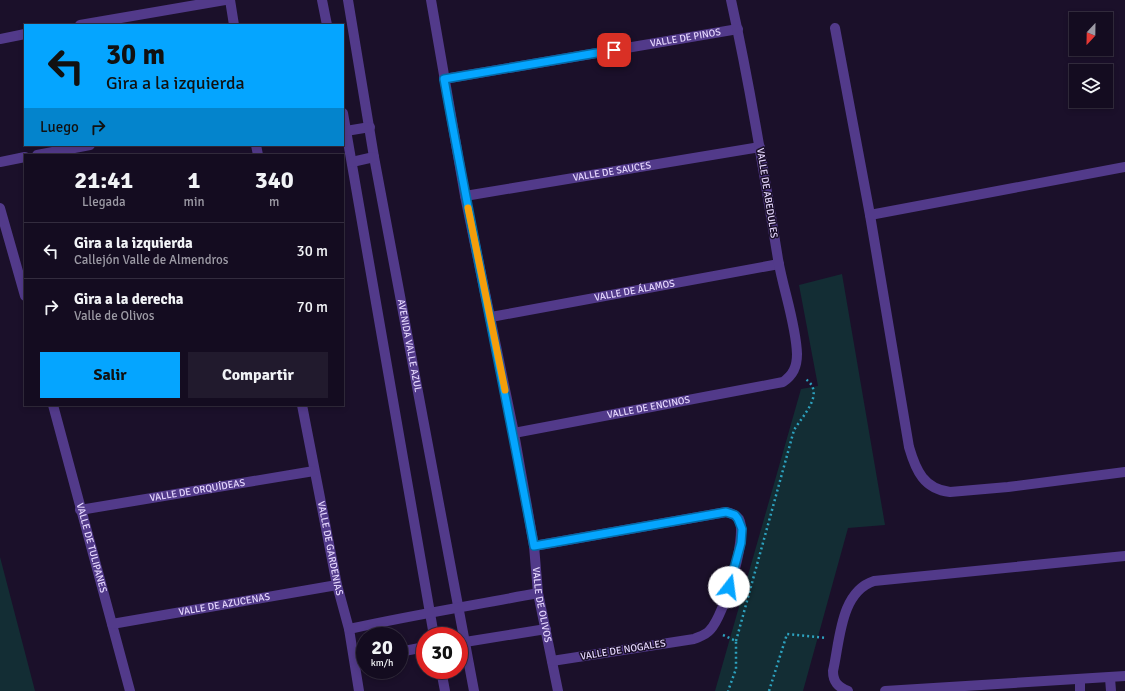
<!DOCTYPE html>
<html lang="es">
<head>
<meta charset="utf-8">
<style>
  body { margin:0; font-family:Signika,sans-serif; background:#211a2d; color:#f1f3f6; height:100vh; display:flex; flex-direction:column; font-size:15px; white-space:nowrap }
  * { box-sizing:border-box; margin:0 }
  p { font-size:13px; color:#9d9ba5 }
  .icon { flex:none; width:22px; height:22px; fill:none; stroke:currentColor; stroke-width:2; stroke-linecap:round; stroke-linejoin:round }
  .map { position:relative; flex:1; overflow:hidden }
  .sheet { position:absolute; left:24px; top:154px; width:320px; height:252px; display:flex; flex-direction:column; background:#140c20; border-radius:0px; box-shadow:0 2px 6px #0003,0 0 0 1px #332c3e }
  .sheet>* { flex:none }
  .hud { position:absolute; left:24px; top:24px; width:320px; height:122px; border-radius:0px; box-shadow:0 2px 6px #0003,0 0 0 1px #332c3e; background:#05a5ff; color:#111; overflow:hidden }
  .needle { width:26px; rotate:202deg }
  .tools { position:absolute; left:1069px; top:12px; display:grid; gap:8px }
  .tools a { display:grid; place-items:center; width:44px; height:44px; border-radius:0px; background:#140c20; box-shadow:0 2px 6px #0003,0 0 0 1px #332c3e; font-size:20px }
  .speed { position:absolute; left:356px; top:627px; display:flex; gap:8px; font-size:20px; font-weight:700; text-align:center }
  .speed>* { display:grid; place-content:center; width:52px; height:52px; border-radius:50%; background:#140c20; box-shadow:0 2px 6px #0003,0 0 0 1px #332c3e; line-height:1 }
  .speed small { font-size:10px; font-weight:400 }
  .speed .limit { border:6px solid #d22; background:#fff; color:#111 }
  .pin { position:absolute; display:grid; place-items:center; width:34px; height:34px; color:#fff; margin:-17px; border-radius:8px; box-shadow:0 2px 6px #0006 }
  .me { position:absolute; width:44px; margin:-22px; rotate:15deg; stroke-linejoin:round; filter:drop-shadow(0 0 3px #0008) }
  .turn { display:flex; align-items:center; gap:14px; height:84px; padding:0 16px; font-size:18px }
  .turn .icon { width:52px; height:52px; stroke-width:2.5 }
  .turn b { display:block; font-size:28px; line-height:34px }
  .then { display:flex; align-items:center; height:38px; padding:0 16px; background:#0003; gap:8px; font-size:15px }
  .eta { display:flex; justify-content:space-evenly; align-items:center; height:68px; text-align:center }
  .eta b { font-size:24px; font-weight:700; line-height:28px }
  .cta { display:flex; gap:8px; margin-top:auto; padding:8px 16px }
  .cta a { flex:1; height:46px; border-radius:0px; background:#05a5ff; color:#111; font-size:16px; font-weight:700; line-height:46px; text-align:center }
  .cta a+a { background:#211a2d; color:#f1f3f6 }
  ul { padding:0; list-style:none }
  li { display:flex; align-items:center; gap:12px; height:56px; padding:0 16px; border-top:1px solid #332c3e }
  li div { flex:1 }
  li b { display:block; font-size:15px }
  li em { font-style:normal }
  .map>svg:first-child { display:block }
  .green { fill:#132d34 }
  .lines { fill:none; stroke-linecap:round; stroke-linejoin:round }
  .path { stroke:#2da2bf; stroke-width:2.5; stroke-dasharray:2 3; stroke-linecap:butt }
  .minor { stroke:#523a8a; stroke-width:10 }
  .route-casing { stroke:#036ba6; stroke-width:10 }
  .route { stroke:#05a5ff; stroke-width:7 }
  .slow { stroke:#f59e0b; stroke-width:7 }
  .labels { text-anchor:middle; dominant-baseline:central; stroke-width:3; stroke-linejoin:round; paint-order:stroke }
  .street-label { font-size:10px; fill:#e7d9ff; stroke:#1b102a }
</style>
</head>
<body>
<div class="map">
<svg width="1125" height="691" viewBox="0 0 1125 691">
  <rect width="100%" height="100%" fill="#1b102a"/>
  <g class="green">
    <path d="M842,274L885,525L848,528L803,691H715L801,389L818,386L799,285Z"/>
    <path d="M0,557L35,691H0Z"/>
  </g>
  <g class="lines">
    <g class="path">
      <path d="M723,635L736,641V669L728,691"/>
      <path d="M736,641L794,430C803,415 827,392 804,378"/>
      <path d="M769,691L787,634L826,638"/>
    </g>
    <g class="minor">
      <path d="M230,0L234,25"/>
      <path d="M322,0L327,25"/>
      <path id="s1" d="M348,0L374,157L474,691"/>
      <path id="s2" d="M431,0L465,196L514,433L534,546L538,593L558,691"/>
      <path d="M80,25L225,0"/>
      <path d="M835,28L870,215L909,447C916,471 924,489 950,492L1008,487L1125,472"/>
      <path d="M0,39L25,34"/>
      <path id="s3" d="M444,79L738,29"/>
      <path d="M343,113L434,636"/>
      <path d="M346,131L370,127"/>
      <path d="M256,145L258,155"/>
      <path d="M37,155L90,145"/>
      <path d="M0,162L25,157"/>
      <path d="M352,162L374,157"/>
      <path id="s4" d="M465,196L760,147"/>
      <path d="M0,208L25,296"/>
      <path d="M870,215L1125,167"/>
      <path id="s5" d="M491,317L779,264"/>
      <path id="s6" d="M53,405L130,691"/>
      <path id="s7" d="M302,405L337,585L349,629L359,691"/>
      <path id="s8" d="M514,433L783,382C793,375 797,367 797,354C796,324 783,289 778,259C764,173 750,86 731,0"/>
      <path id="s9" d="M80,510L314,471"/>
      <path d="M534,546L726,512C731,513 736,515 739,519C748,536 724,616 710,630C706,635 701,636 694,639L552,661"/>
      <path id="s10" d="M112,624L337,585"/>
      <path d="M349,629C412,615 475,605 538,593"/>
      <path d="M459,643L546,629"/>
      <path d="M399,652L425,647"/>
      <path d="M355,660L365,658"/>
      <path d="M441,670L445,691"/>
      <path d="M1110,678L1111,691"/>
      <path d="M1080,679V691"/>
      <path d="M848,691C838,687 833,682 833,671C840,641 840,592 874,581L1125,556"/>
      <path d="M885,691L1125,676"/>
    </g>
  </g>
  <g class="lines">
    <defs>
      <path id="route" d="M614,50L444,79C472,235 505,390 534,546L726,512L735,515L738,519L742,529L741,543L729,587"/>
    </defs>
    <use href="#route" class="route-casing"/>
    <use href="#route" class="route"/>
    <path class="slow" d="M468,208L505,390"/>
  </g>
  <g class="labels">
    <g class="street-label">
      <text stroke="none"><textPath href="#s3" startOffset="245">VALLE DE PINOS</textPath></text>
      <text stroke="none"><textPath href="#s4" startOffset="149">VALLE DE SAUCES</textPath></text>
      <text transform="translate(767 193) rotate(81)">VALLE DE ABEDULES</text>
      <text stroke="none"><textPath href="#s5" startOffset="146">VALLE DE ÁLAMOS</textPath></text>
      <text stroke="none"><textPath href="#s1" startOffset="351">AVENIDA VALLE AZUL</textPath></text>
      <text stroke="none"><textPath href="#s8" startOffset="137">VALLE DE ENCINOS</textPath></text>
      <text stroke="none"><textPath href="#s9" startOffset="119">VALLE DE ORQUÍDEAS</textPath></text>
      <text stroke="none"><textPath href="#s6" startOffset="148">VALLE DE TULIPANES</textPath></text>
      <text stroke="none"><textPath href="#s7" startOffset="146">VALLE DE GARDENIAS</textPath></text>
      <text stroke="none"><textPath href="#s10" startOffset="114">VALLE DE AZUCENAS</textPath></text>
      <text stroke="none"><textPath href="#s2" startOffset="615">VALLE DE OLIVOS</textPath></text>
      <text transform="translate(623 650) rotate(-9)">VALLE DE NOGALES</text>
    </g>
  </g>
</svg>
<div class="tools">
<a><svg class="needle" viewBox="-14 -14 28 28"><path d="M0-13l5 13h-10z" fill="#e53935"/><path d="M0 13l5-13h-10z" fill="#9d9ba5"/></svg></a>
<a><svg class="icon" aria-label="layers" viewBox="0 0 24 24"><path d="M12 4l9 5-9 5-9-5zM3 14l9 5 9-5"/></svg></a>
</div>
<div class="speed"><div>20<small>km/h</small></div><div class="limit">30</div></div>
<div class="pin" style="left:614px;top:50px;background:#d93025"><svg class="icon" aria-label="arrive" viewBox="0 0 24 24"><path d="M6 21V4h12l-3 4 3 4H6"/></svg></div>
<svg class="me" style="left:729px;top:587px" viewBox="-20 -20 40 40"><circle r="19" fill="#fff"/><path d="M0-13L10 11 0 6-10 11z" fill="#05a5ff"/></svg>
<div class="hud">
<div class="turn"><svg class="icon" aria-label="left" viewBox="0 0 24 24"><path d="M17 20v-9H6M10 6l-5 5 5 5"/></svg><div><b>30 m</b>Gira a la izquierda</div></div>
<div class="then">Luego<svg class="icon" aria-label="right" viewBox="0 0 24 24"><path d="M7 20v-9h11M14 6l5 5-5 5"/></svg></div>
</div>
<section class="sheet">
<div class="eta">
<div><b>21:41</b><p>Llegada</p></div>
<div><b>1</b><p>min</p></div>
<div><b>340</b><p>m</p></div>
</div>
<ul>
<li><svg class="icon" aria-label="left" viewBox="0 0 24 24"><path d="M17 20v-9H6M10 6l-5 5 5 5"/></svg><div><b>Gira a la izquierda</b><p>Callejón Valle de Almendros</p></div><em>30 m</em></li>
<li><svg class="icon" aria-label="right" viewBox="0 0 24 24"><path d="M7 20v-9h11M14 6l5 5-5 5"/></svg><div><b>Gira a la derecha</b><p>Valle de Olivos</p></div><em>70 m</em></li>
</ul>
<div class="cta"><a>Salir</a><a>Compartir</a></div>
</section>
</div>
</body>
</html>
